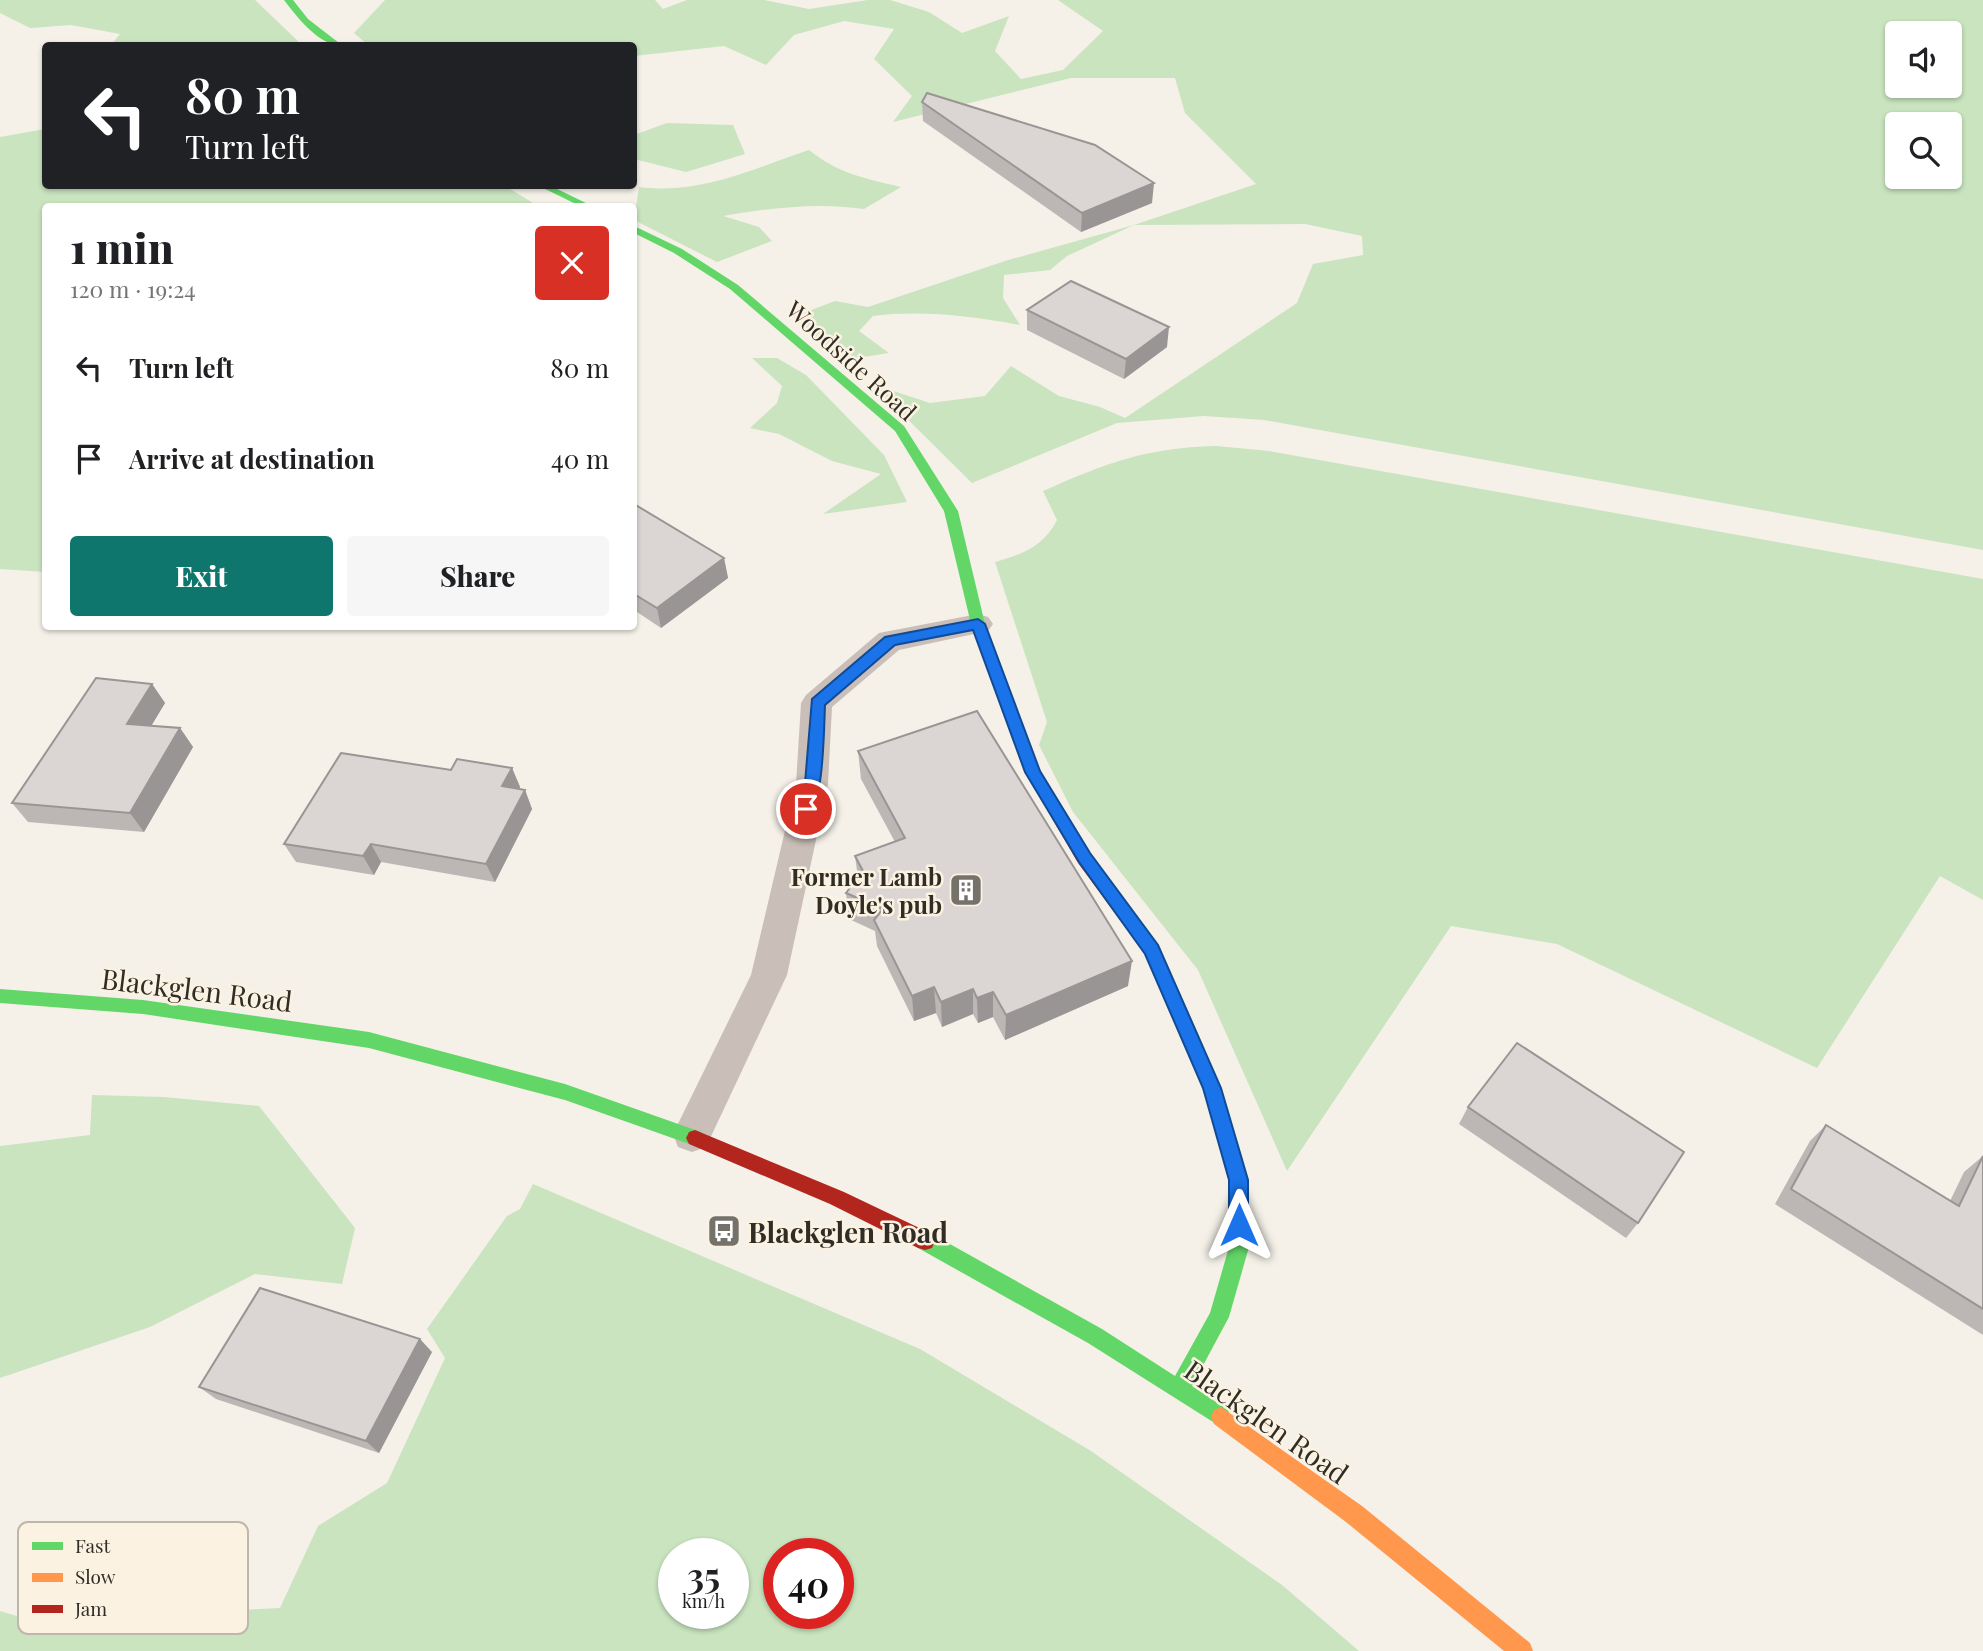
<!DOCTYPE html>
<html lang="en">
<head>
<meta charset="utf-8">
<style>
  body { margin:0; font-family:"Playfair Display",serif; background:#f6f6f6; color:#202124; height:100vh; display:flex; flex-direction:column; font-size:26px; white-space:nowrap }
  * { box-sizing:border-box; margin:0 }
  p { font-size:23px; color:#757577 }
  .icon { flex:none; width:38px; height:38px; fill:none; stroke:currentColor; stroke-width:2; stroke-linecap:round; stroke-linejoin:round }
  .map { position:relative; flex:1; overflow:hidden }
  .panel { position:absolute; left:42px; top:203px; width:595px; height:427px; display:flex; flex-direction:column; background:#fff; border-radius:7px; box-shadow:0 2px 5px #0004 }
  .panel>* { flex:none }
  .guide { position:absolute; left:42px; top:42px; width:595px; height:147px; border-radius:7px; box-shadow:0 2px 5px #0004; background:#202124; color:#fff; overflow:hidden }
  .controls { position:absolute; left:1885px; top:21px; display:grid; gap:14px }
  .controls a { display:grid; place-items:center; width:77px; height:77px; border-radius:7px; background:#fff; box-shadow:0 2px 5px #0004; font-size:35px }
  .speed { position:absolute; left:658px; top:1538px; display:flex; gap:14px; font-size:35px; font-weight:700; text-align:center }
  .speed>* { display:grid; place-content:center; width:91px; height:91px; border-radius:50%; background:#fff; box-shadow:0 2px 5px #0004; line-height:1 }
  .speed small { font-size:18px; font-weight:400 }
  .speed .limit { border:10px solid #d22; background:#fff; color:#111 }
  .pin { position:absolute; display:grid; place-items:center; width:60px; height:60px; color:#fff; margin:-30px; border:4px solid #fff; border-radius:50%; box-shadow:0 2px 7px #0007 }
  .me { position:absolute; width:77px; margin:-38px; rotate:0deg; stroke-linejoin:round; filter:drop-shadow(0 0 5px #0008) }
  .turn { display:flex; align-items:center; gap:24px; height:147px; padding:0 28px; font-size:32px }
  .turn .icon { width:91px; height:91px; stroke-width:2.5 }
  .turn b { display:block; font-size:49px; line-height:60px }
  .round { display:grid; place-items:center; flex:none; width:74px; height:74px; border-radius:7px; background:#f6f6f6 }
  .summary { display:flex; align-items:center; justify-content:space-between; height:119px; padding:0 28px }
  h1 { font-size:42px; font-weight:800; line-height:52px }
  .cta { display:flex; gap:14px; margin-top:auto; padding:14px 28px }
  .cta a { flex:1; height:80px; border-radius:7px; background:#0f766e; color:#fff; font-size:28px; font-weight:800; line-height:80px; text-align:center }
  .cta a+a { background:#f6f6f6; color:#202124 }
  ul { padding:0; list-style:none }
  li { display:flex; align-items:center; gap:21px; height:91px; padding:0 28px }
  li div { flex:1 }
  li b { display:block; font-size:26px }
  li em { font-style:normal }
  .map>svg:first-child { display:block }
  .green { fill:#c9e4bf; fill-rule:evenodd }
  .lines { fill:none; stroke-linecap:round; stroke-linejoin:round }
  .lane { fill:#cabeb8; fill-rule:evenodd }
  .fast { fill:#63d668; fill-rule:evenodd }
  .slow { fill:#ff974d; fill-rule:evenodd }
  .jam { fill:#b3261e; fill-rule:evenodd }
  .wall { fill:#bcb7b5 }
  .shaded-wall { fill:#999594 }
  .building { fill:#dbd5d3; stroke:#999594; stroke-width:2 }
  .route { fill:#1a73e8; stroke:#114b97; stroke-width:2 }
  .labels { text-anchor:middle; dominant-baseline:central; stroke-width:5; stroke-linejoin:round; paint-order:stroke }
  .street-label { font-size:24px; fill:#302d27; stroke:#fbf2e2 }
  .poi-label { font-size:24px; font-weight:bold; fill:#302d27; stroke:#fbf2e2; text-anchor:end }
  .near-street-label { font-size:28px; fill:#302d27; stroke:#fbf2e2 }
  .near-poi-label { font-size:28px; font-weight:bold; fill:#302d27; stroke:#fbf2e2; text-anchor:start }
  .key { fill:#fbf2e2; stroke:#beb7aa; stroke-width:2 }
  .key-label { font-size:19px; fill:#302d27 }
</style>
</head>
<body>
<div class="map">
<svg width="1983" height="1651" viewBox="0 0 1983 1651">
  <rect width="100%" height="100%" fill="#f5f1e8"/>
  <g class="green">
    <path d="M0,0H255L302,45H111L120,34L71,25L30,28L0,13Z"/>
    <path d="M385,0H655L663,9L687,0H764L809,9L868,0H890L929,12L962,33L1009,16L995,51L1021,79L1063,70L1103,31L1058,0H1983V550L1264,420L1204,416L1117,423L972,483L872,384L930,403L985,396L1011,366L1059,396L1100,407L1125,418L1297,303L1313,264L1363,255L1362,236L1305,224L1134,225L1067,256L1050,270L1004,275L1003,298L1020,325C971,316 922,310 873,316L859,331L889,353L844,360L808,332L793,317L835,301L868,307L1005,261L1134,225L1256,184L1185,113L1175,78H1071L893,122L912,96L874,59L894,29L844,21L794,35L766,65L724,46L634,56V46L368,45L354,33ZM1897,33H1950V86H1897ZM1897,124H1950V177H1897Z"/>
    <path d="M667,123L733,125L745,154L686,172L634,159V135Z"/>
    <path d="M45,129L46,186H505L538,206H46L45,572L0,569V137Z"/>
    <path d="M809,150C837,173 866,179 901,187L864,209C815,202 771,208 723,216L759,227L772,241L717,262L634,220L639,187C700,195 752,169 809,150Z"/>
    <path d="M752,358H777L806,375L884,455L907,502L823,514L881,474L832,461L779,434L750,428L777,403L782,386Z"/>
    <path d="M1216,446L1269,451L1983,579V900L1940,876L1817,1068L1557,944L1451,926L1287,1171L1198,970L1073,812L1039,745L1047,722L995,562C1023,554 1043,547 1057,520L1043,491C1107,463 1144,448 1216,446Z"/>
    <path d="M92,1095L164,1097L259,1106L355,1228L342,1284L255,1274L150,1327L0,1378V1146L90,1135Z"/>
    <path d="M533,1184L920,1349L1091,1451L1282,1585L1359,1651H0V1611L30,1620L280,1608L318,1526L387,1483L445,1358L427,1329L507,1216L520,1209ZM674,1554H733V1614H674ZM779,1554H838V1614H779Z"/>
  </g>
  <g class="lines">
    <path class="lane" d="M978,614L988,617L993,624L988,631L899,650L832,707L828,784L787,975L706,1147L692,1152L678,1147L673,1134L751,975L796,784L801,703L806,695L879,633Z"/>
    <g class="fast">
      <path d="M284,0H293L308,19L343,46C319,46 298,18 284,0Z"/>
      <path d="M539,186H551L592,206H580Z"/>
      <path d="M634,226L682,249L738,285L904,426L958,511L985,624L1016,708L1014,712L1009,713L1002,708L971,624L944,511L895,431L730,289L674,253L634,233Z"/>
      <path d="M0,989L143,1000L369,1032L565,1084L701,1132L704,1138L701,1144L695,1146L565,1100L369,1048L143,1014L0,1003Z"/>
      <path d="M1194,1038L1200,1041L1221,1088L1248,1180L1249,1247L1229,1317L1192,1386L1228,1410L1231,1417L1228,1424L1221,1427L1088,1343L918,1248L915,1241L918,1234L925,1232L932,1234L1102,1329L1175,1376L1210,1313L1229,1247L1230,1180L1203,1088L1185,1046L1188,1041Z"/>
    </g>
    <path class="slow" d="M1221,1407L1362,1506L1530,1643L1533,1651H1504L1346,1522L1214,1424L1211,1417L1214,1410Z"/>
    <g class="jam">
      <path d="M1009,703L1016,708L1040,772L1090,853L1158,945L1203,1046L1200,1051L1194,1054L1188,1051L1145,954L1078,863L1028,777L1002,708Z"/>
      <path d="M695,1130L844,1192L932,1234L935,1241L932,1248L925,1250L918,1248L830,1204L689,1144L686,1138L689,1132Z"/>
    </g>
  </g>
  <g class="wall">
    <path d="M922,102L1152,203L1081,232L923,121Z"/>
    <path d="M1027,310L1167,347L1124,379L1027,330Z"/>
    <path d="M634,504L724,558L728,578L661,628L634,610Z"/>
    <path d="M152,684L165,703L151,726L180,728L193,747L144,832L28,822L12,803Z"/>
    <path d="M858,751L1128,986L1005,1040L993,1017L978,1023L973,1014L942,1027L936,1013L914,1021L877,946L875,931L849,919L846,893L858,878L855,856L895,842L861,779Z"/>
    <path d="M512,768L520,787L519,789L525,790L532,809L495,882L381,862L374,875L296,862L284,844L451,770Z"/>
    <path d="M1468,1107L1638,1223L1626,1238L1459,1124Z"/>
    <path d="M1826,1125L1950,1201L1964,1172L1983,1156V1335L1775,1204L1810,1141Z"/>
    <path d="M432,1352L379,1453L216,1399L199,1387Z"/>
  </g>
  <g class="shaded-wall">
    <path d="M1154,183L1152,203L1081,232L1082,213Z"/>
    <path d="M1169,327L1167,347L1124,379L1126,359Z"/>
    <path d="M724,558L728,578L661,628L657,608Z"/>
    <path d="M152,684L165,703L141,743L127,724Z"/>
    <path d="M180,728L193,747L144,832L130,813Z"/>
    <path d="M512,768L520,787L510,805L502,786Z"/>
    <path d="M525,790L532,809L495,882L486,864Z"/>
    <path d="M371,844L381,862L374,875L363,856Z"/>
    <path d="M1132,961L1128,986L1005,1040L1006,1015Z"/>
    <path d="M934,987L936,1013L914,1021L912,996Z"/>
    <path d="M973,989V1014L942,1027L941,1002Z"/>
    <path d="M993,992V1017L978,1023L977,998Z"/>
    <path d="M420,1339L432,1352L379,1453L366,1441Z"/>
  </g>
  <g class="building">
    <path d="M927,93L1095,145L1154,183L1082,213L922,102Z"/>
    <path d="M1071,281L1169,327L1126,359L1027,310Z"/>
    <path d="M634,504L724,558L657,608L634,594Z"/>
    <path d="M96,678L152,684L127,724L180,728L130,813L12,803Z"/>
    <path d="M977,711L1132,961L1006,1015L993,992L977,998L973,989L941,1002L934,987L912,996L874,920L883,909L846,893L863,871L855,856L905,838L858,751Z"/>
    <path d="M341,753L451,770L457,759L512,768L502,786L525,790L486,864L371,844L363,856L284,844Z"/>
    <path d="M1517,1043L1684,1152L1638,1223L1468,1107Z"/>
    <path d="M1826,1125L1959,1206L1983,1156V1309L1791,1189Z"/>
    <path d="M260,1288L420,1339L366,1441L199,1387Z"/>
  </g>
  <path class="route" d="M978,619L985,624L1040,771L1090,853L1158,945L1221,1088L1248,1180V1225L1246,1232L1239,1234L1232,1232L1229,1225V1180L1203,1088L1145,954L1079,862L1025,772L973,630L895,645L825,705C824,725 824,810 806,816L799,809L805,783L812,699L885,637Z"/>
  <defs>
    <symbol id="building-square" viewBox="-11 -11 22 22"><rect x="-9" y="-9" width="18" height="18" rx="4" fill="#75726b" stroke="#fbf2e2"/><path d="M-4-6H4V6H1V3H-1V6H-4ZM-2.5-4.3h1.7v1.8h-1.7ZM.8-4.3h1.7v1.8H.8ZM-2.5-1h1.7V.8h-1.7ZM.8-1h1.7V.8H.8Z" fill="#fff"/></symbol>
    <symbol id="bus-square" viewBox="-11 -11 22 22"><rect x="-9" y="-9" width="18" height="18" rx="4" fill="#75726b" stroke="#fbf2e2"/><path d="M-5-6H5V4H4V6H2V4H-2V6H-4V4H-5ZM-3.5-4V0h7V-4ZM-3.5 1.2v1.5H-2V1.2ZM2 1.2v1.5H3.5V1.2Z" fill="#fff"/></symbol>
  </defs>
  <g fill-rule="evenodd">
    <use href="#building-square" x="947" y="871" width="38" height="38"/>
    <use href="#bus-square" x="705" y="1212" width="38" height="38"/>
  </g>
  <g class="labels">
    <g class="street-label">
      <text transform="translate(852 360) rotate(42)">Woodside Road</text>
    </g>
    <g class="poi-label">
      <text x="942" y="876">Former Lamb<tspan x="942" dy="28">Doyle's pub</tspan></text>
    </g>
    <g class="near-street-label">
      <text transform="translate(197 989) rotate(7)">Blackglen Road</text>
      <text transform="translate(1267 1421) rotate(35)">Blackglen Road</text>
    </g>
    <g class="near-poi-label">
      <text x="748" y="1231">Blackglen Road</text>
    </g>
  </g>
  <rect x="18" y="1522" width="230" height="112" rx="10" class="key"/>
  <rect x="32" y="1542" width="31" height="8" fill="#63d668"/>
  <rect x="32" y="1573" width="31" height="9" fill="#ff974d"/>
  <rect x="32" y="1605" width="31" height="8" fill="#b3261e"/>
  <g class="key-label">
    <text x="75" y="1553">Fast</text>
    <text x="75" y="1584">Slow</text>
    <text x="75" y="1616">Jam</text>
  </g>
</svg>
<div class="controls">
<a><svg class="icon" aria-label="sound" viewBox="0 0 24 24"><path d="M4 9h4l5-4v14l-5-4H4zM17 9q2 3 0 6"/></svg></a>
<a><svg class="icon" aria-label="search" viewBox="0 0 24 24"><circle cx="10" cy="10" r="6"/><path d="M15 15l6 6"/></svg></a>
</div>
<div class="speed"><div>35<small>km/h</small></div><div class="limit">40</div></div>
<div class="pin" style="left:806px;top:809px;background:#d93025"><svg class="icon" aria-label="arrive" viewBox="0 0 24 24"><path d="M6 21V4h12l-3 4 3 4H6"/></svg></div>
<svg class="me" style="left:1239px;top:1225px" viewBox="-20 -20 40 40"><path d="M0-17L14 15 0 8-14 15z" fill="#1a73e8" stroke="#fff" stroke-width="4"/></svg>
<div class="guide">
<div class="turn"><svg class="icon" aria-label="left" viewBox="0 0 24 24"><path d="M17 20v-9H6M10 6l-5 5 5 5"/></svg><div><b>80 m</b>Turn left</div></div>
</div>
<section class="panel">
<div class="summary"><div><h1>1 min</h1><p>120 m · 19:24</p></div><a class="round" style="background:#d93025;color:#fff"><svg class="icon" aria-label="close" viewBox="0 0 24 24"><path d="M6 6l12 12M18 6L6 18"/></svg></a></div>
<ul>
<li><svg class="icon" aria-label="left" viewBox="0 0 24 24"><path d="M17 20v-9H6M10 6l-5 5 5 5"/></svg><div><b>Turn left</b></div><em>80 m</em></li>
<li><svg class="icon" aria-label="arrive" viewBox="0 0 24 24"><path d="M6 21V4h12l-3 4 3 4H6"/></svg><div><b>Arrive at destination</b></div><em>40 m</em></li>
</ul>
<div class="cta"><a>Exit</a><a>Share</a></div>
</section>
</div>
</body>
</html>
